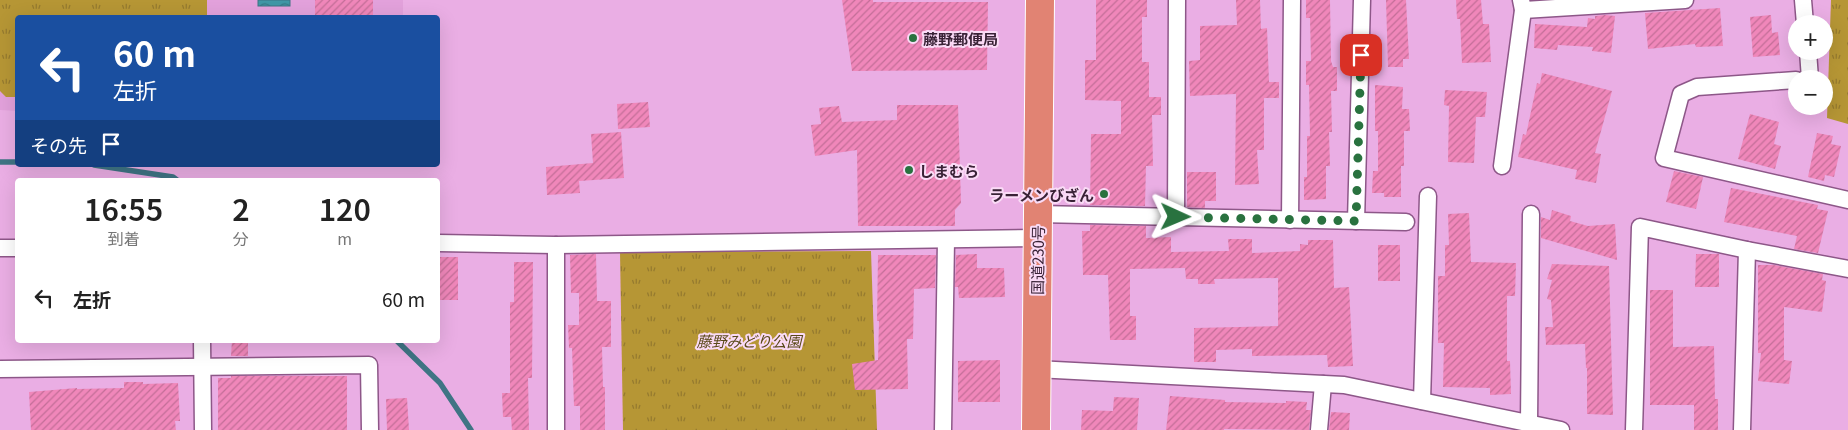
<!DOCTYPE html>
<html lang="ja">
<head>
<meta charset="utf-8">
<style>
  body { margin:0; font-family:Georgia,"Noto Sans JP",serif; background:#f2f2f2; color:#222; height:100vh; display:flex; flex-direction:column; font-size:19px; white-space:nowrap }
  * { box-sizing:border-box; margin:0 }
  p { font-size:16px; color:#767676 }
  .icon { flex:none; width:28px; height:28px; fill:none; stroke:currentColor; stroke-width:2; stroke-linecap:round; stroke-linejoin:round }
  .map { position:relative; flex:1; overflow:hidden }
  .sheet { position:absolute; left:15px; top:178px; width:425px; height:165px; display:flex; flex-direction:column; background:#fff; border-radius:5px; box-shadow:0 5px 20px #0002 }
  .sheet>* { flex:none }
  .hud { position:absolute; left:15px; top:15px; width:425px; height:152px; border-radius:5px; box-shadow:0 5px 20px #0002; background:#1a4fa0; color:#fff; overflow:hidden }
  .buttons { position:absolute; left:1788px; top:15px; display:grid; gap:10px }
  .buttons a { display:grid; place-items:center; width:45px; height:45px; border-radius:50%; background:#fff; box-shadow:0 5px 20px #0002; font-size:25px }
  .pin { position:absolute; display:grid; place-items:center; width:42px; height:42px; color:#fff; margin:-21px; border-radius:10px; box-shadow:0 2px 8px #0006 }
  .me { position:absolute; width:55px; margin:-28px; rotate:91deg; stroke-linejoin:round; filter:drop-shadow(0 0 4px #0008) }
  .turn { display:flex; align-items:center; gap:18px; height:105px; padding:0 15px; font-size:22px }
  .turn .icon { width:65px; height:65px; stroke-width:2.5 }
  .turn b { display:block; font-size:35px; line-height:42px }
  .then { display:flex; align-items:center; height:48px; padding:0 15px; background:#0003; gap:10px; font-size:19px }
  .eta { display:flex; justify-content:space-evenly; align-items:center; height:85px; text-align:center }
  .eta b { font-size:30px; font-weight:600; line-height:35px }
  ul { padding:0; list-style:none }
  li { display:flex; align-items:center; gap:15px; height:70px; padding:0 15px }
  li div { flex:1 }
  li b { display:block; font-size:19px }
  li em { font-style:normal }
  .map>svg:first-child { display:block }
  .built { fill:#e2a1db }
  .park { fill:url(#park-tufts) }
  .water { fill:url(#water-waves); stroke:#3f7484 }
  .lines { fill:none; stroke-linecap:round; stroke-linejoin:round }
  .stream { stroke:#3f7484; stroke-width:5.5 }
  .building { fill:url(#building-hatch) }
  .street-casing { stroke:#8d5788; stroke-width:19 }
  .highway-casing { stroke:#fff; stroke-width:30 }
  .street { stroke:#fff; stroke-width:16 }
  .highway { stroke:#e18373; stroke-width:28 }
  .route { stroke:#29723f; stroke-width:9; stroke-dasharray:0 16.2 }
  .poi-dot { fill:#29723f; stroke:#fadbf6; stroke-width:2 }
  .labels { text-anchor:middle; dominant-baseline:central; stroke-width:4; stroke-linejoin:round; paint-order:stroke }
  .poi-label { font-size:15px; font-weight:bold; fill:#392236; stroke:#fadbf6; text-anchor:start }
  .street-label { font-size:15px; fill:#392236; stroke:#fadbf6 }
  .park-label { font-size:15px; font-style:italic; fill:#594919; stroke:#fadbf6 }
</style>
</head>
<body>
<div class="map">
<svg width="1848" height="430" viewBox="0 0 1848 430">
  <defs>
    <pattern id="park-tufts" width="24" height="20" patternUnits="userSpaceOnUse" patternTransform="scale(1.25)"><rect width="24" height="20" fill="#b69635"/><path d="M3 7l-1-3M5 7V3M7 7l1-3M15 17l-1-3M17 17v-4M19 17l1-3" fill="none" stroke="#957a2e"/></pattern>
    <pattern id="water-waves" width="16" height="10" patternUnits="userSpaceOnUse" patternTransform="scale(1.25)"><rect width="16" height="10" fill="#4197a6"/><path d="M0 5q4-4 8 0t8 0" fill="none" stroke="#377b88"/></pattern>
    <pattern id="building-hatch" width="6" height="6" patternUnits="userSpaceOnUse" patternTransform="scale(1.25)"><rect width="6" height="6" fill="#f087ba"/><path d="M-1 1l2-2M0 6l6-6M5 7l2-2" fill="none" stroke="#c36e98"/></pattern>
  </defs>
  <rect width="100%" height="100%" fill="#eaaee4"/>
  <path class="built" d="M0,0H403V18H18L17,111L0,110Z"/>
  <g class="park">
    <path d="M0,0H207V17L18,18L17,97H6L0,91Z"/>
    <path d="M1831,0H1848V124L1827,118Z"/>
    <path d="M871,251L877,430H623L620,252Z"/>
  </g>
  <rect class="water" x="258" y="0" width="32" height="6"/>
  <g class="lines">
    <g class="stream">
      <path d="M0,162H18"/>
      <path d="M94,165L173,177L177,180"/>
      <path d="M396,340L440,383L471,430"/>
    </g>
  </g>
  <g class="building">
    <rect x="315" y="0" width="58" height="18"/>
    <path d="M842,0H873V2H988L987,70L852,71Z"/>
    <path d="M1096,0H1147V17H1142V62H1149V97H1161V115H1152L1153,166H1146L1145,206L1090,205L1091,134H1121V101L1085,100V60H1096Z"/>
    <path d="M1236,0H1260L1261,29L1267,28L1269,82H1279V98H1264V150H1257L1259,184L1235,185L1236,94L1190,96L1189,61L1200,60V26L1237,25Z"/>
    <path d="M1306,0H1330L1331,61L1333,67H1337V91H1331L1332,132H1329L1330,166H1326V199L1304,200V177H1307V136H1310L1309,85H1306V61H1311L1310,18H1306Z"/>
    <path d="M1386,0H1406L1409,59H1403V67H1388Z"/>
    <path d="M1456,0H1481L1483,24H1489L1491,62L1462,63L1460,19H1457Z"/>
    <path d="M1720,8L1723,46L1696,47L1695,44L1648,49L1645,13Z"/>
    <path d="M1605,15L1615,16L1611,53L1592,51L1593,47L1558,45L1557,50L1534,48L1535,24L1587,27L1588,18L1595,19V16Z"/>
    <path d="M1771,15L1772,33L1778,32L1780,55L1753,57L1750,17Z"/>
    <path d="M1542,73L1612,91L1595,153L1601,154L1596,183L1575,179L1577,170L1518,157L1523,134L1526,135L1537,83L1540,84Z"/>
    <path d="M1375,85L1403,87L1402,109H1409L1410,131H1404V166H1401V197H1384V193H1372L1373,171H1378V131H1375Z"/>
    <path d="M1445,90L1487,92L1485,117H1476L1474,163L1448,162L1449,106L1444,105Z"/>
    <path d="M648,102L650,127L618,129L617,104Z"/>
    <path d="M897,105H958L961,203L955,210V226H858L857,150L815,156L811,125L821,124L819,108L839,106L842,122L897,120Z"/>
    <path d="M1750,114L1779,122L1774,144L1781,146L1775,169L1738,159Z"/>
    <path d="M621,132L624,178L579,181L580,193L547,195L546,167L593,163L591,134Z"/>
    <path d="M1817,133L1833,136L1831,144L1841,146L1834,177L1825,175L1824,181L1808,177Z"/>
    <path d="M1674,171L1703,177L1696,209L1666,202Z"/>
    <path d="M1187,172H1216V201H1205V208L1187,207Z"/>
    <path d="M1731,188L1818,205L1817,209L1828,211L1818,253L1794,249L1797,236L1724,222Z"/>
    <path d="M1552,210L1571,216L1570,221L1588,226L1615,224L1617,260L1541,238V217L1550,220Z"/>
    <path d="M1469,213L1471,262L1516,263L1515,296H1507V361H1510L1511,394L1490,395V388L1443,387L1444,343H1438V276H1445V245H1449L1448,214Z"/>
    <path d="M1090,225L1146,226V238L1171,237V252L1229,251L1228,239H1252V253L1300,251V244L1308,245V240H1333L1334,288L1349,287L1353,366L1328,367L1327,355L1252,356V349L1216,350V362H1194V328L1278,326V278L1214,279L1215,284H1198V279H1186L1185,268L1130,269V316H1136V340H1110L1108,275H1083L1082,231H1090Z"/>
    <rect x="1378" y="245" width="22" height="36"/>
    <path d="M596,254L597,301H611V347H602L603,387H605V430H580V406H574L572,348H569L568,325H579V293H571L570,255Z"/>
    <path d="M977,254V268H1004L1005,297L959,298L958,287H955L956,255Z"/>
    <path d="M1696,254H1719V287H1695Z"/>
    <path d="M878,255H936L935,288L914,289L913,339H907L908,389L855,390L852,364L878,360L879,321H877Z"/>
    <rect x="438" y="257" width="20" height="43"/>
    <path d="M514,262H533L532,378H528L529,430H512L511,417H503L502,393H510V302H514Z"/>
    <path d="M1552,264L1609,266L1613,415L1587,414V368H1586L1585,344L1546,345L1545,327H1553L1551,300L1547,299L1552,280L1547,279Z"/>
    <path d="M1758,265H1774L1823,274L1822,280L1826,281L1822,312L1784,307V360L1792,361L1789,384L1758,381L1761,353H1758Z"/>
    <path d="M1650,290H1673V347L1714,346L1715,399H1718V430H1694V405H1650Z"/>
    <path d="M232,340H248V356H231Z"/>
    <path d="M1000,360V402H958V361Z"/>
    <path d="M231,376H347V430H218V378H231Z"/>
    <path d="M124,382H143V384L178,383L180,421H175L176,430H31L29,392L77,388V389L124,388Z"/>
    <path d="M1170,396L1225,400V402L1286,403V401L1307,402L1306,410H1311L1309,430L1224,429V430H1166Z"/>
    <path d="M1114,397L1139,398L1137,430H1081L1082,410L1113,411Z"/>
    <path d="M407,398L409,430H387L386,399Z"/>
    <path d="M1331,412L1350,413L1349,430H1329Z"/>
  </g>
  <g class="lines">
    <defs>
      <g id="street">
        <path d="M1803,0L1805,24"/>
        <path d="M1523,10L1685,0"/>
        <path d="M1808,51L1810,79"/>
        <path d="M1796,80L1697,87L1681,94L1664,158L1848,200"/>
        <path d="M1502,166L1523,10L1521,0"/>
        <path d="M1038,214L1406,222"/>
        <path d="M1176,217L1177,0"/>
        <path d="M1290,220L1292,0"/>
        <path d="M1356,221L1362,0"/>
        <path d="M438,243L556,245L1037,238"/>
        <path d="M556,245V430"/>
        <path d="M0,248H18"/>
        <path d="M202,340L203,430"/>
        <path d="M0,369L369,365L370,430"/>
        <path d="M1036,369L1344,385L1561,430"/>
        <path d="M1422,401L1428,196"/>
        <path d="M1529,423L1531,214"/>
        <path d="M943,430L946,240"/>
        <path d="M1319,430L1323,384"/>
        <path d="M1634,430L1640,227L1747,250L1848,269"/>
        <path d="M1742,430L1747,250"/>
      </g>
      <path id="highway" d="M1036,430L1040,0"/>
    </defs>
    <use href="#street" class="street-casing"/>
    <use href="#highway" class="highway-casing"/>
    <use href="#street" class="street"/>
    <use href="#highway" class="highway"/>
  </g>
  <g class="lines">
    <path class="route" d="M1176,217L1356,221L1361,55"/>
  </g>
  <g class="poi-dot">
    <circle cx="913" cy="38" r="5"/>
    <circle cx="909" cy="170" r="5"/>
    <circle cx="1104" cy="194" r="5"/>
  </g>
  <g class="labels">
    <g class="poi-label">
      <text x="923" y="38">藤野郵便局</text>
      <text x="919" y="170">しまむら</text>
      <text x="1094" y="194" text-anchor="end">ラーメンびざん</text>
    </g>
    <g class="street-label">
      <text transform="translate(1037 260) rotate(-89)">国道230号</text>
    </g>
    <g class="park-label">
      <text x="749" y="340">藤野みどり公園</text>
    </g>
  </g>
</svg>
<div class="buttons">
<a>+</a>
<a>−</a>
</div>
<div class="pin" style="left:1361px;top:55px;background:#d93025"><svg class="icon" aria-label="arrive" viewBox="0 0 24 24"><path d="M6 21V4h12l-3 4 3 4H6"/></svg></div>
<svg class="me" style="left:1176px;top:217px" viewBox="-20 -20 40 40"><path d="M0-17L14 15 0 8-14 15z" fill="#29723f" stroke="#fff" stroke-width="4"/></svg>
<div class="hud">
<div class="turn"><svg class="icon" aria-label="left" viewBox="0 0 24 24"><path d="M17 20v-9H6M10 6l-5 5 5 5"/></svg><div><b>60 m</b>左折</div></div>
<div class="then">その先<svg class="icon" aria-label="arrive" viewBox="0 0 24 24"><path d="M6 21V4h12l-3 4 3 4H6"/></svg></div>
</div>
<section class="sheet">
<div class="eta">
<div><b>16:55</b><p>到着</p></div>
<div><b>2</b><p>分</p></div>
<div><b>120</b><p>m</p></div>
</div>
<ul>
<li><svg class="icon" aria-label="left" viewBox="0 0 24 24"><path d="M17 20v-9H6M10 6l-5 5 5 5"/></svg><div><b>左折</b></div><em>60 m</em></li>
</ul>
</section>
</div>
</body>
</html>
